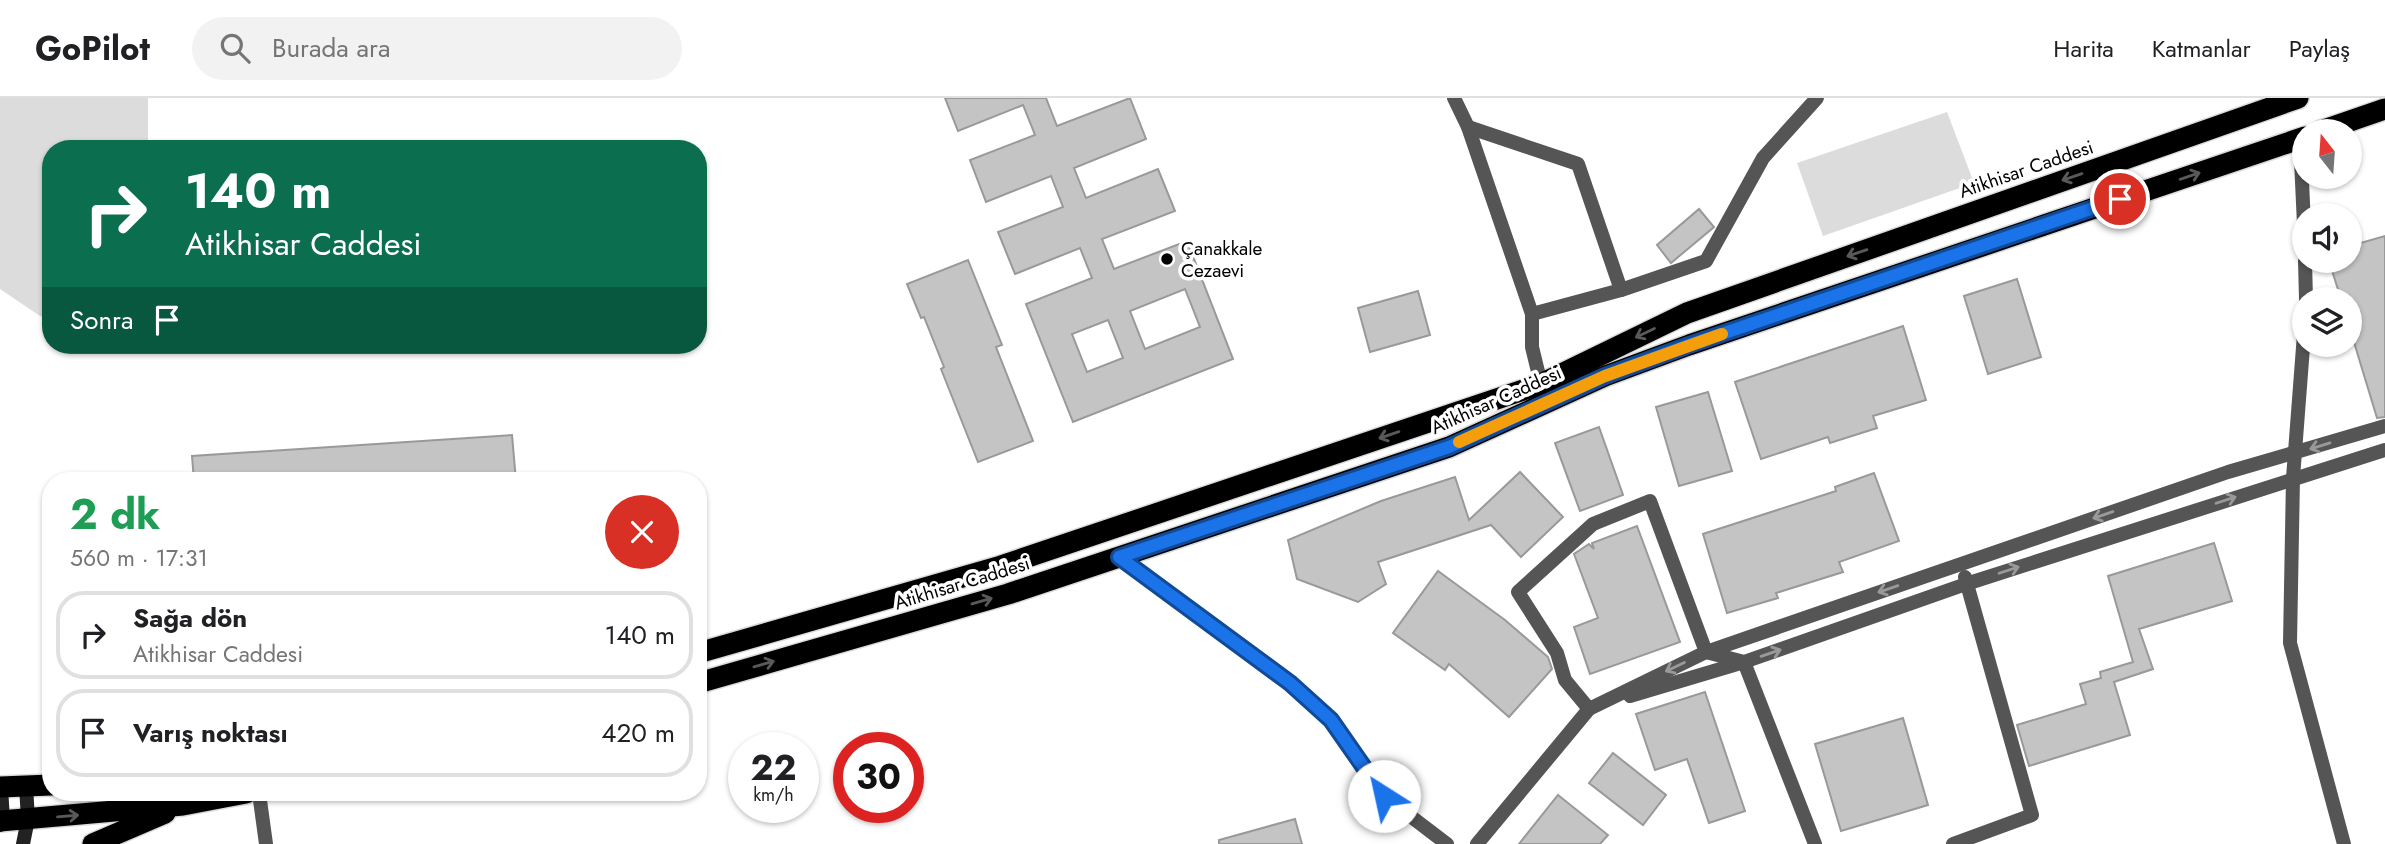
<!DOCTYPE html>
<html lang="tr">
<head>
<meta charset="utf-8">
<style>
  body { margin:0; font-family:Jost,sans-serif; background:#f2f2f2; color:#202124; height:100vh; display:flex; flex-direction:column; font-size:26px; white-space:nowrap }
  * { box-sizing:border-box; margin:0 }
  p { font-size:23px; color:#757577 }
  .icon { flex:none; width:38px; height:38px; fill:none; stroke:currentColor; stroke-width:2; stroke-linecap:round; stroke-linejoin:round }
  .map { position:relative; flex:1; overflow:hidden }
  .drawer { position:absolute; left:42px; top:374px; width:665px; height:329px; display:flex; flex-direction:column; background:#fff; border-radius:28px; box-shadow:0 2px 5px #0004 }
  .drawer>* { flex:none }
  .top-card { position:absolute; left:42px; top:42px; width:665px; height:214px; border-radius:28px; box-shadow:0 2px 5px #0004; background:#0b6e4f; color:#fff; overflow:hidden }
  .needle { width:46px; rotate:343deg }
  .tools { position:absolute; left:2292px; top:21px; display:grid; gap:14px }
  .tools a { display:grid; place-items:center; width:70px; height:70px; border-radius:50%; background:#fff; box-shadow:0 2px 5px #0004; font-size:35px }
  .speed { position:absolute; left:728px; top:634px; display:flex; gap:14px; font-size:35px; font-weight:700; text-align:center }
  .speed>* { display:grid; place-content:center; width:91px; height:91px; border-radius:50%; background:#fff; box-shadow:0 2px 5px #0004; line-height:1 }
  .speed small { font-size:18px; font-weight:400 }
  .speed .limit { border:10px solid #d22; background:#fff; color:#111 }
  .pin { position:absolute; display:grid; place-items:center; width:60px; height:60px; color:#fff; margin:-30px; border:4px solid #fff; border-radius:50%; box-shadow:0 2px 7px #0007 }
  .me { position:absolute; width:77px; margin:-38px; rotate:325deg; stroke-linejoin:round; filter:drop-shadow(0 0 5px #0008) }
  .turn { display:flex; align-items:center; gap:24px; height:147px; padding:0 28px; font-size:32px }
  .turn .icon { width:91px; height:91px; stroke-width:2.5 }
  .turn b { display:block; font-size:49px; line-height:60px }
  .then { display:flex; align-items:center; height:66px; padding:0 28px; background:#0003; gap:14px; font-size:26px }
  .round { display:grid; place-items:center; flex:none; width:74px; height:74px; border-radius:37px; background:#f2f2f2 }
  .overview { display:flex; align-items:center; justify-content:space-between; height:119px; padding:0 28px }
  h1 { font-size:42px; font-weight:700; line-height:52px; color:#1e9e55 }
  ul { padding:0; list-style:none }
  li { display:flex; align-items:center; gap:21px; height:88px; margin:0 14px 10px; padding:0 14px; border:4px solid #e0e0e0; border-radius:28px }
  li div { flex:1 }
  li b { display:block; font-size:26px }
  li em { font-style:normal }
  header { display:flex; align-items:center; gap:42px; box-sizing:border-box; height:98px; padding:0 35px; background:#fff; border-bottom:2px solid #e0e0e0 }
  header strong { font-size:33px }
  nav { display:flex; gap:38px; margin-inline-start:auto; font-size:24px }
  .search { width:490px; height:63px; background:#f2f2f2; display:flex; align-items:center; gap:18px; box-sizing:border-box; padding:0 24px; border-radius:38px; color:#757577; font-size:26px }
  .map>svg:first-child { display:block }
  .green { fill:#dcdcdc }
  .building { fill:#c4c4c4; stroke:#999; stroke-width:2; fill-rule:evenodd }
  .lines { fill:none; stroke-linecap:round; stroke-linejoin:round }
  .highway-casing { stroke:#dbdbdb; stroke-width:24 }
  .street { stroke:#555; stroke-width:14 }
  .secondary { stroke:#222; stroke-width:14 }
  .highway { stroke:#000; stroke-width:21 }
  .oneway { stroke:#595959 }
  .oneway2 { stroke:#999 }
  .route-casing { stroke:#114b97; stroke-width:18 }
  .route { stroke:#1a73e8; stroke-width:12 }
  .slow { stroke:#f59e0b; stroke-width:12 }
  .poi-dot { fill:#000; stroke:#fff; stroke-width:2.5 }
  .labels { text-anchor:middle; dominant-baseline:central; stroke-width:7; stroke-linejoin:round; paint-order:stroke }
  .street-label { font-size:19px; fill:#000; stroke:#fff }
  .poi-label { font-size:19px; fill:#000; stroke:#fff; text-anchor:start }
</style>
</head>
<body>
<header>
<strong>GoPilot</strong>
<div class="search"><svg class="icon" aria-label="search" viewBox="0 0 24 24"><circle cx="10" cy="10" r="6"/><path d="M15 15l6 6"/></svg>Burada ara</div>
<nav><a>Harita</a><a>Katmanlar</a><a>Paylaş</a></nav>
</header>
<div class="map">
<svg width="2385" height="746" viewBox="0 0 2385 746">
  <rect width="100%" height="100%" fill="#fff"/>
  <g class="green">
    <path d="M0,0H148V51H51V221L40,218L0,191Z"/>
    <path d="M1947,14L1974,85L1823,138L1797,65Z"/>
  </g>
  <g class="building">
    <path d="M945,0H1046L1057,28L1130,0L1146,41L1074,70L1086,100L1158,71L1175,113L1102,141L1114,171L1187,143L1233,261L1073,324L1026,206L1092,180L1080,150L1015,176L998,134L1063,109L1051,78L986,104L970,62L1035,37L1023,7L958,33ZM1185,191L1200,229L1145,251L1130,213ZM1108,222L1123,260L1087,274L1072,236Z"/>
    <path d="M1699,111L1714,129L1671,165L1657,147Z"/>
    <path d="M2385,138V319L2377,320L2350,231V201H2341L2329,163H2350V148Z"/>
    <path d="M968,162L1002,247L996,249L1033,343L978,364L941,271L944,269L924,219L921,220L907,186Z"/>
    <path d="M2017,181L2041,259L1988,276L1964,198Z"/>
    <path d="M1418,193L1430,237L1370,254L1358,210Z"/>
    <path d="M1903,228L1926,302L1873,318L1877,330L1830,345L1828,339L1761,361L1735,284Z"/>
    <path d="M1708,294L1732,373L1679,388L1656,309Z"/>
    <path d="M1599,329L1623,397L1580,413L1555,345Z"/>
    <path d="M512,337L516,383H194L192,358Z"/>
    <path d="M1520,374L1563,419L1521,459L1491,427L1378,464L1386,486L1358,504L1297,481L1288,442L1381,403L1455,379L1469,422Z"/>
    <path d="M1874,375L1899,443L1839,464L1843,474L1776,495L1778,500L1727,515L1703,436L1836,393L1835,389Z"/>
    <path d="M1637,428L1680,544L1590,576L1574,529L1598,520L1574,456L1589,446L1594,451L1592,445Z"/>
    <path d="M2214,445L2232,503L2139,531L2153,571L2114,584L2130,637L2029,668L2017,627L2086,606L2080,586L2101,580L2100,574L2133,564L2108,478Z"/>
    <path d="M1438,473L1505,522L1548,559L1552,571L1509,619L1449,566L1445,572L1393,535Z"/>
    <path d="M1705,594L1745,713L1709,725L1687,661L1655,672L1636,616Z"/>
    <path d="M1903,620L1928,707L1841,733L1815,646Z"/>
    <path d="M1613,655L1666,697L1643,727L1589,685Z"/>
    <path d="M1558,697L1608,737L1600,746H1519Z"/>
    <path d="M1295,721L1302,746H1219V742Z"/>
  </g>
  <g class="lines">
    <defs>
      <g id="highway">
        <path d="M2321,33L2385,11"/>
        <path d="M698,555L1001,468L1541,286L1687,215L2298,0"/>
        <path d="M698,585L1008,496L1449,349L1605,278L1689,247L2305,39"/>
        <path d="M0,689L51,687"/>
        <path d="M0,723L183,707L246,695"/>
        <path d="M93,746L165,715"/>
      </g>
    </defs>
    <use href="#highway" class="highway-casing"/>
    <g class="street">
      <path d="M1454,0L1468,29L1532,216"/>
      <path d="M1468,29L1578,66L1621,192L1532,216V249L1541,286"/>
      <path d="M2300,41L2305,148"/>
      <path d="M2305,163L2306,201"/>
      <path d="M1621,192L1706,163L1763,60L1817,0"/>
      <path d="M2305,223L2293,380L2290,545L2344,746"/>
      <path d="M1120,459L1290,585L1331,623L1384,698L1447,746"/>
      <path d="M1630,598L1744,564L1966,486L2385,352"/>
      <path d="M1589,611L1565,582L1557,555L1518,494L1593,426L1650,403L1706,554L1744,564L1815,746"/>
      <path d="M259,695L266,746"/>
      <path d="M1477,746L1589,611L1706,554L2228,374L2385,328"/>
      <path d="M1953,746L2032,717L1965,479"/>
    </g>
    <g class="secondary">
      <path d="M0,727L3,722L1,689"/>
      <path d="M23,746L28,721L26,688"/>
    </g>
    <use href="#highway" class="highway"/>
  </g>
  <defs><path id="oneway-shaft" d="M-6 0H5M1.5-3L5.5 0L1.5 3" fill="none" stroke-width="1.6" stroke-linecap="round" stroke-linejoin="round" transform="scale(1.75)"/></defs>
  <g class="oneway">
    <use href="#oneway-shaft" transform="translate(2190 78) rotate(-19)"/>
    <use href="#oneway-shaft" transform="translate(2072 79) rotate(161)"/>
    <use href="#oneway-shaft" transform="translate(1857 155) rotate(161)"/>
    <use href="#oneway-shaft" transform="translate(1645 235) rotate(154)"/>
    <use href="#oneway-shaft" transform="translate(1389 337) rotate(161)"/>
    <use href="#oneway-shaft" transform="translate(982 503) rotate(-16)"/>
    <use href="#oneway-shaft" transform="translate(764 566) rotate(-16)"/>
    <use href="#oneway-shaft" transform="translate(68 718) rotate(-5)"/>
  </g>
  <g class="oneway2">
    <use href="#oneway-shaft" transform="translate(2320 348) rotate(163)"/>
    <use href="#oneway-shaft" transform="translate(2226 402) rotate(-18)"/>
    <use href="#oneway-shaft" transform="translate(2103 417) rotate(161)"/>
    <use href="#oneway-shaft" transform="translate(2009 472) rotate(-18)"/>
    <use href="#oneway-shaft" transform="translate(1888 491) rotate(161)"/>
    <use href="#oneway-shaft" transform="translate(1771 555) rotate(-19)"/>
    <use href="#oneway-shaft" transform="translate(1675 569) rotate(154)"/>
  </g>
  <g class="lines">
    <defs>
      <path id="route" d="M1384,698L1331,622L1290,585L1119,459L1449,349L1605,278L1689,247L2120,101"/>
    </defs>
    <use href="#route" class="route-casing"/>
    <use href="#route" class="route"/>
    <path class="slow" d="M1459,344L1605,278L1722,236"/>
  </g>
  <circle class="poi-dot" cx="1167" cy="161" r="7"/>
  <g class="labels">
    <g class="street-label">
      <text transform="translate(2026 71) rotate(-19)">Atikhisar Caddesi</text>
      <text transform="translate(1496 302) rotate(-24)">Atikhisar Caddesi</text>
      <text transform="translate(962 485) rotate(-17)">Atikhisar Caddesi</text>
    </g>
    <g class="poi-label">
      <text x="1181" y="150">Çanakkale<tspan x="1181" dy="22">Cezaevi</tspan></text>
    </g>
  </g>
</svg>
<div class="tools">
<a><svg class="needle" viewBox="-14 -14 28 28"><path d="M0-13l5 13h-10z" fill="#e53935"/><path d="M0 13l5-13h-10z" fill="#757577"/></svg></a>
<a><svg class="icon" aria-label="sound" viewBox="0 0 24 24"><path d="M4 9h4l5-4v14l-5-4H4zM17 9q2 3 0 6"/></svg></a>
<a><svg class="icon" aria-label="layers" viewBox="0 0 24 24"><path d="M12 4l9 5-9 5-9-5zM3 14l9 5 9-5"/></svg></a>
</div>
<div class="speed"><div>22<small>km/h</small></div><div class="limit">30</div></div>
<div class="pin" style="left:2120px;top:101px;background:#d93025"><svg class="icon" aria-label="arrive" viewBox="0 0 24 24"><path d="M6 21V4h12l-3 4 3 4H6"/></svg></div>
<svg class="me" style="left:1384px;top:698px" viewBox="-20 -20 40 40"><circle r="19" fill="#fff"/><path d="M0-13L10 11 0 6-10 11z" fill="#1a73e8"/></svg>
<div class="top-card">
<div class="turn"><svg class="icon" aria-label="right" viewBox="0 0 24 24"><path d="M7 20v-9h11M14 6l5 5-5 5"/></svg><div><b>140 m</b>Atikhisar Caddesi</div></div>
<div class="then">Sonra<svg class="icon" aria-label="arrive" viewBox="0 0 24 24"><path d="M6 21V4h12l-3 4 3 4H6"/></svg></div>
</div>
<section class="drawer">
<div class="overview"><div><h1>2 dk</h1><p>560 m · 17:31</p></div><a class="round" style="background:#d93025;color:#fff"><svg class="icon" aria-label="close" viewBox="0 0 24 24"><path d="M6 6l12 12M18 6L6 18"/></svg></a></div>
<ul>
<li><svg class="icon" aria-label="right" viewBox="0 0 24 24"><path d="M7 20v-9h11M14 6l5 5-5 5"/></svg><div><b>Sağa dön</b><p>Atikhisar Caddesi</p></div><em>140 m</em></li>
<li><svg class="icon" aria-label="arrive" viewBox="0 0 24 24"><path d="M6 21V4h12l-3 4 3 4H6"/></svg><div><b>Varış noktası</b></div><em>420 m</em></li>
</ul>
</section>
</div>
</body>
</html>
